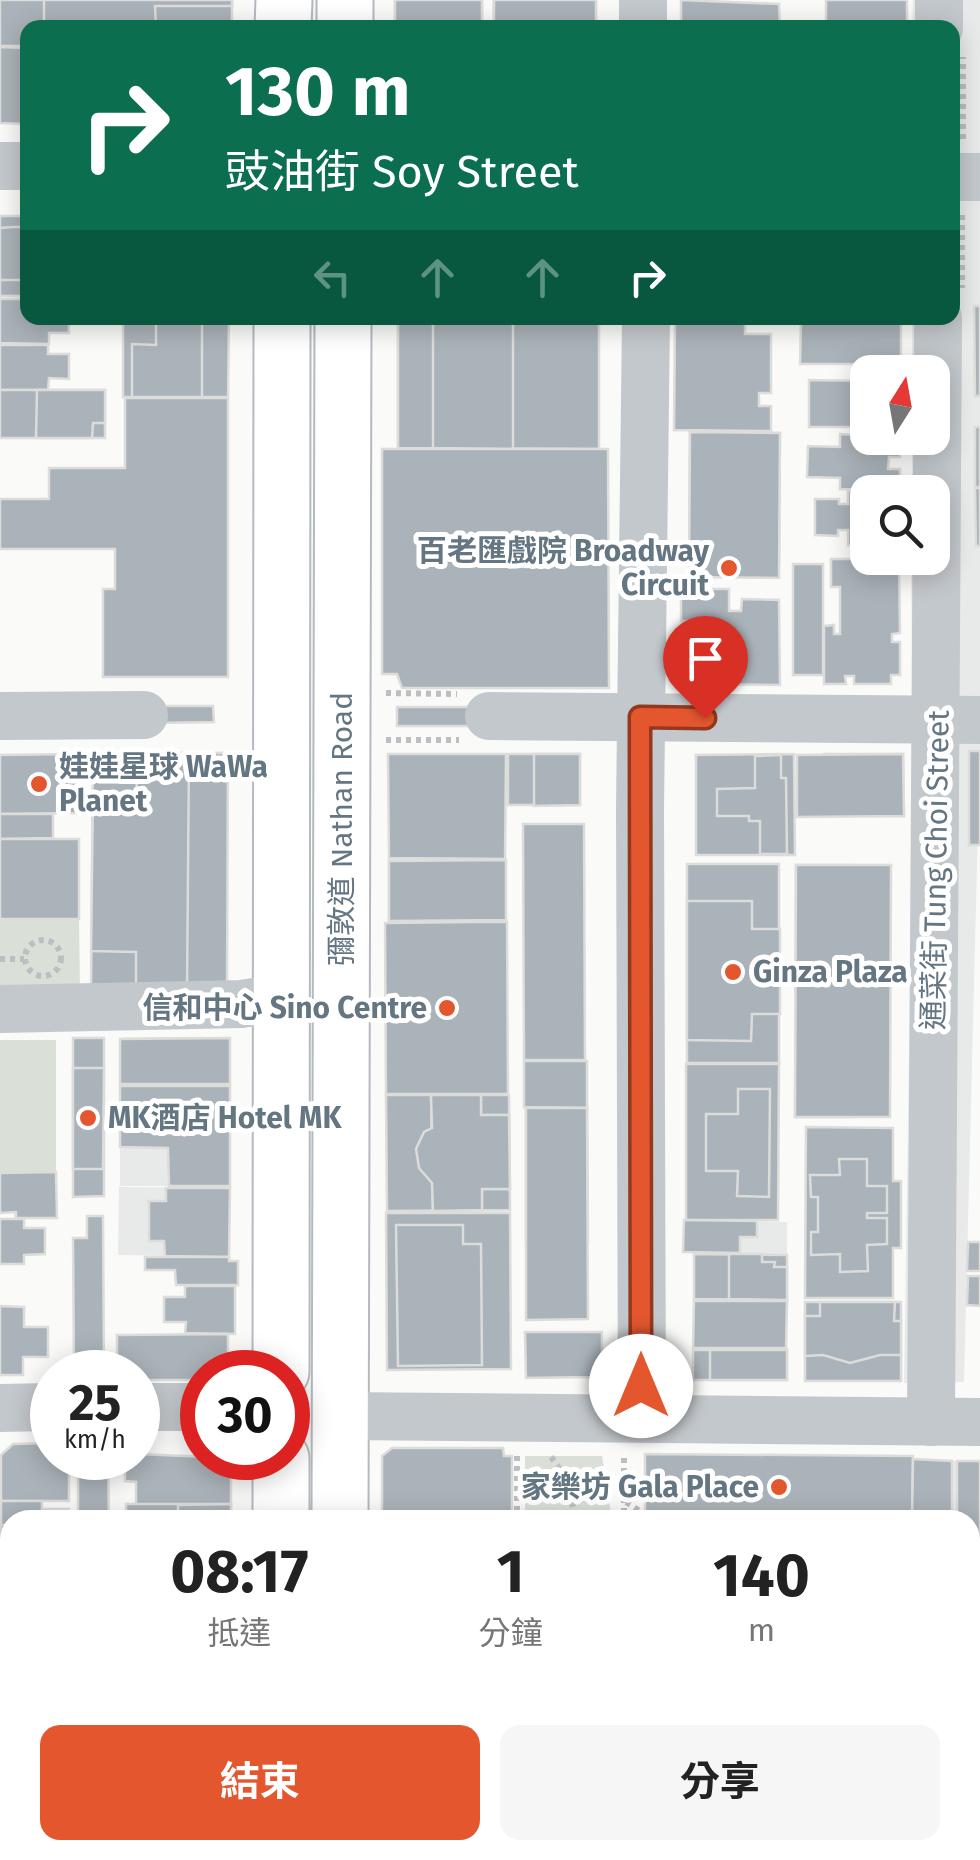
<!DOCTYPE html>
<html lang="zh-TW">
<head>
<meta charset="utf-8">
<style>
  body { margin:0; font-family:"Fira Sans","Noto Sans TC",sans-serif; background:#f6f6f6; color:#222; height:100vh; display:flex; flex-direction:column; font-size:38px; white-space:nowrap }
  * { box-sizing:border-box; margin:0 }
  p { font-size:32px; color:#767676 }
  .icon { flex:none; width:55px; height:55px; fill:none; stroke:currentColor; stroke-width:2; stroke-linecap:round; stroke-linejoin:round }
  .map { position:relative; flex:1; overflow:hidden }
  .details { position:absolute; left:0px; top:1510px; width:980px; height:350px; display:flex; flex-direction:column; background:#fff; border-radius:30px 30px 0 0; box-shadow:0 5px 25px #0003 }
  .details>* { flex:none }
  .guide { position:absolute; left:20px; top:20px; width:940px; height:305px; border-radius:20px; box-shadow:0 5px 25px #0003; background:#0b6e4f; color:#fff; overflow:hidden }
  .needle { width:65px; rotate:11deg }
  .tools { position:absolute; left:850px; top:355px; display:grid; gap:20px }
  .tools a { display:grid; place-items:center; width:100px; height:100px; border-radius:20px; background:#fff; box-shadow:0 5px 25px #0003; font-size:50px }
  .speed { position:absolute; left:30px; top:1350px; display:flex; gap:20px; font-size:50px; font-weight:700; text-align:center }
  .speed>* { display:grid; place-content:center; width:130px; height:130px; border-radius:50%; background:#fff; box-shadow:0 5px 25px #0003; line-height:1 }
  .speed small { font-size:25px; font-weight:400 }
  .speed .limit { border:15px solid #d22; background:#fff; color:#111 }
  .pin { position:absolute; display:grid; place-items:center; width:85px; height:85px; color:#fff; margin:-102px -42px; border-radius:50% 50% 50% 0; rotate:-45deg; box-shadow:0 0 10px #0007 }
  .pin .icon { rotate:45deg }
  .me { position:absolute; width:110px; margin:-55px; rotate:0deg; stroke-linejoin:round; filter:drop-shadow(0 0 8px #0008) }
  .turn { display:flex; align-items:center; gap:35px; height:210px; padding:0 40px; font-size:45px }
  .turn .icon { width:130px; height:130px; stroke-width:2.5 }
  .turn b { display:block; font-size:70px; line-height:85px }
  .lanes { display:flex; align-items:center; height:95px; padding:0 40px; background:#0003; justify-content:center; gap:50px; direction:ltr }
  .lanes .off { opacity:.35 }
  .eta { display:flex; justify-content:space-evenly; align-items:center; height:170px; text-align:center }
  .eta b { font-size:60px; font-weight:700; line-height:70px }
  .button { display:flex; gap:20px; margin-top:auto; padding:20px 40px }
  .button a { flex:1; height:115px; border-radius:20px; background:#e4572e; color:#fff; font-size:40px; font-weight:700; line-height:115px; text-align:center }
  .button a+a { background:#f6f6f6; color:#222 }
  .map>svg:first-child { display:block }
  .built { fill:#e8e9e9 }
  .green { fill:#dadfd7 }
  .building { fill:#aab3b9; stroke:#dcdcda; stroke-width:2.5 }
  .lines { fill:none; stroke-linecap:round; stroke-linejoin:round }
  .major-casing { stroke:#b5babe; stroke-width:59 }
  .path { stroke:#bbbfc2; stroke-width:6; stroke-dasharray:5 5; stroke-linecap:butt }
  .minor { stroke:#c3c8cc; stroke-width:48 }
  .major { stroke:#fff; stroke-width:55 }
  .route-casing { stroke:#94391e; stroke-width:25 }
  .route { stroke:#e4572e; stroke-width:18 }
  .poi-dot { fill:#e4572e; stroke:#fff; stroke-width:4 }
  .labels { text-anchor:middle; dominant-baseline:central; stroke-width:10; stroke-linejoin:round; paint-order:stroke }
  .poi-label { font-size:30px; font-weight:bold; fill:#657683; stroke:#fff; text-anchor:end }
  .street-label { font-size:30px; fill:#657683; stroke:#fff }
</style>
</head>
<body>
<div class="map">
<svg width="980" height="1860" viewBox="0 0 980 1860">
  <rect width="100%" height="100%" fill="#fafaf8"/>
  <g class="built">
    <path d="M913,0H980V746L964,1382L904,1383L913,793L911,558H932V492H912V438H932V372H912V318H952V28L912,27Z"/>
    <rect x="120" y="1086" width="110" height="100"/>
    <path d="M119,1187L230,1188L229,1257L118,1255Z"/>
    <path d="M684,1220L787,1222V1300L694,1299V1253L683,1252Z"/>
    <path d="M952,1461H980V1860H792V1850H970V1520H952Z"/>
  </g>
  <g class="green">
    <path d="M0,919H79L80,991L0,992Z"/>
    <rect x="0" y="1040" width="56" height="132"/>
    <path d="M525,1456H602L612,1520H525Z"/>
  </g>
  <g class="building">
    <path d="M0,0H232V28H28V46H0Z"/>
    <path d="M44,0H232V6H155L156,28H44Z"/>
    <rect x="395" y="0" width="87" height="28"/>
    <rect x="395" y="0" width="87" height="28"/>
    <rect x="494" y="0" width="81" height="28"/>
    <rect x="494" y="0" width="102" height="28"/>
    <rect x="494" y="0" width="102" height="28"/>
    <path d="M681,0L779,4L780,28H681Z"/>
    <rect x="826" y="0" width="81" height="24"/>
    <path d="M0,47L28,48V124L0,123Z"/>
    <rect x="0" y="216" width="28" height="80"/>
    <path d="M13,227H28V280H0V228Z"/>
    <path d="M0,299H28V318H69V333H49V344L0,343Z"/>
    <path d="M974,306H980V396H975Z"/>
    <path d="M123,318H229L228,397H123Z"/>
    <path d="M156,318H202V397H132V344L156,345Z"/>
    <path d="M398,318H513V449L398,448Z"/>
    <path d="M398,318H599V449L398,448Z"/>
    <path d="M433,318H513V449L433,448Z"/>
    <path d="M675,318H745V334H771V393H759V406H771V431L674,430Z"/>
    <path d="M871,318H901V372H871V364H800L801,319Z"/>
    <path d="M0,345H48V354H69V379L49,378L48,390H0Z"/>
    <path d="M809,380L868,381V434L867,427H809Z"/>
    <rect x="0" y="390" width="105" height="48"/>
    <path d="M37,390H105V423H93L92,438H36Z"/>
    <path d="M125,398H228V677H103V589H115V549H0V499H49V468H125Z"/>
    <rect x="975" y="427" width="5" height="60"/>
    <path d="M690,432L780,433L779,563L689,562Z"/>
    <path d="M690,432L780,433L779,578L689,577Z"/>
    <path d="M840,434L900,438V457H889L888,469H900V490L840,489V478L807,477L808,446L840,447Z"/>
    <path d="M382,449H608L609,688H402L397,674H382Z"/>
    <path d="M975,488H980V546H976Z"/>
    <path d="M848,490H900L868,492V546L848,545V530H838V536L815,535V499H839V504H848Z"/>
    <path d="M831,559H899L900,633L892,634V642H900V675H891V684H854V676H845L846,684H824V626L834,625V634H840V587H831Z"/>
    <rect x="793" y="564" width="30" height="111"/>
    <path d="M681,589H729V611H741L742,599L779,600L780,685L684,684L681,680V650H691V621H681Z"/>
    <path d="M154,706H213L214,722L154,723Z"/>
    <rect x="397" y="707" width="73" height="19"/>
    <rect x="969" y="751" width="11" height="94"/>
    <path d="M93,752L228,753L227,992L91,991Z"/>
    <path d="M136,753H189L187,992H136V952L91,951L93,796H137Z"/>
    <path d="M78,754V813L0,814V755Z"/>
    <path d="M388,754H506L505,859L389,858Z"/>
    <rect x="508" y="754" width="72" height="51"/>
    <path d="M534,754H580V805L534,806Z"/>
    <path d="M794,754L795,855H696V755Z"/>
    <path d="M824,754H903L904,816H866L865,809L831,812V788H824Z"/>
    <path d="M903,754L904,816L797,817V755Z"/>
    <path d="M781,755V778H786L787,854H760V821H749V816H717V789L755,788V756Z"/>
    <path d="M0,814H53V838L0,839Z"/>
    <path d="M523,824H584L585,1060H524Z"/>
    <rect x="0" y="839" width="79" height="80"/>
    <path d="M454,860V920L389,921V861Z"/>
    <path d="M506,860V920L389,921V861Z"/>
    <rect x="687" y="864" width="92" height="199"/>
    <path d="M796,865H853L852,1117H795Z"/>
    <path d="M796,865H891L890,1117H795Z"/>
    <path d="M687,901H752V929H780V1014H752L751,1041L687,1040Z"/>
    <path d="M472,922H507L508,1094H386L385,923Z"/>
    <path d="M73,1038H104V1196L73,1197Z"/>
    <path d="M202,1038V1084H126L125,1039Z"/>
    <path d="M230,1038V1084H120V1039Z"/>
    <path d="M524,1061H587V1108L524,1107Z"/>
    <path d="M686,1064H779L778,1220H686Z"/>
    <path d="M73,1068H104L103,1169H73Z"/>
    <path d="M120,1086H230V1186H169L168,1148L120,1147Z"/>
    <path d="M738,1089H770L769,1197L737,1196L738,1171H706V1114H738Z"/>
    <path d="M386,1095H509L510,1210L387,1211Z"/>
    <path d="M431,1095H481V1115H509L510,1189H482V1210L433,1211Z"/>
    <path d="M431,1095H481V1115H509L510,1189H482V1210L433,1211L432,1183L419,1168L416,1149L424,1132L432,1128Z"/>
    <path d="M526,1108H587L588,1242H526Z"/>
    <path d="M526,1108H587L588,1319L526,1320Z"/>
    <path d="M806,1127L893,1128V1181H901V1248H893V1298H805Z"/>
    <path d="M839,1159H867V1186H887V1213H867V1218H887V1244L867,1245L868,1271L840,1272V1254L811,1255V1232H818V1197H811L810,1175H840Z"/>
    <path d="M37,1172V1195H50V1217L16,1218V1212H0L4,1173Z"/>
    <path d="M56,1172L57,1218H16V1212L0,1213V1173Z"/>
    <path d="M166,1188H230L229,1257L165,1256L164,1241H149V1201H166Z"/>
    <path d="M386,1213H510L511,1369L387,1370Z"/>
    <path d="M87,1216H103L104,1372H74L73,1238H87Z"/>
    <path d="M0,1219H24V1228H45V1254L24,1255V1264H0Z"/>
    <path d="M684,1220L757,1221V1237H740V1253L683,1252Z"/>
    <path d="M396,1225H463V1244H481L482,1365L398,1366Z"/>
    <path d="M968,1242H980V1271H967Z"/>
    <path d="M694,1254L787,1255V1300L694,1299Z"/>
    <path d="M729,1254H762V1262H775L774,1267H787V1300L729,1299Z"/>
    <path d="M145,1257H229V1261H238V1285H176L175,1270H145Z"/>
    <path d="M968,1276H980V1306L967,1305Z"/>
    <path d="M185,1286H235V1334L185,1333L186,1322H164V1297H185Z"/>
    <path d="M694,1301H787L786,1348H693Z"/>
    <rect x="805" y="1302" width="96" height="79"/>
    <path d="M820,1302H895L894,1321H901V1355H880L850,1363L823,1355L805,1356V1316H820Z"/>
    <path d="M0,1306L24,1307V1327H48V1357H23V1375H0Z"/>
    <path d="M525,1332H602V1368L598,1375L591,1377L526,1378Z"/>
    <path d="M228,1334V1372H202V1380H138V1372H117V1335Z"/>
    <rect x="693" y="1350" width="94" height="30"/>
    <rect x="710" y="1350" width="77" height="30"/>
    <path d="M52,1443V1458H69V1501H1V1455L13,1444Z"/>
    <path d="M392,1448H503L504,1456H512V1515H452V1520H382V1456Z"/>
    <path d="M138,1454L231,1458V1504L136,1505V1482L125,1481V1458H138Z"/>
    <path d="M645,1454L913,1456L912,1520H645Z"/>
    <path d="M78,1458H108L109,1520H78Z"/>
    <path d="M913,1459L952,1461V1520H912Z"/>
    <path d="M957,1461H980V1565H970V1520H957Z"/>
    <path d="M1,1501H42V1509H69V1520H10V1525H1Z"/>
    <rect x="126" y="1504" width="105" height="16"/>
    <path d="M231,1504V1520H178V1505Z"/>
    <rect x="1" y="1525" width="9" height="23"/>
    <rect x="1" y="1548" width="9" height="21"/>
    <rect x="1" y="1570" width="9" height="21"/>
    <rect x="1" y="1591" width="9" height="28"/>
    <rect x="1" y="1619" width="9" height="29"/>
    <path d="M10,1648V1682H0L1,1649Z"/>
    <path d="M0,1683H10V1712H1Z"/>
    <path d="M0,1713H10V1742H1Z"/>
    <path d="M1,1743H10V1838L0,1827Z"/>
    <path d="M970,1790L980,1800V1860H792V1850H970Z"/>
  </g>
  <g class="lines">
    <defs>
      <g id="major">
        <path d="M283,28L284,0"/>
        <path d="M345,28V0"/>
        <path d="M281,1372L282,318"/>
        <path d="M281,1458V1520"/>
        <path d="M340,1520L343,318"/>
        <path d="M282,1860V1850"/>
        <path d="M338,1860V1850"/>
      </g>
    </defs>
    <use href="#major" class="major-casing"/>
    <g class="path">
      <path d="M963,139V57"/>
      <path d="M962,215V288"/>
      <path d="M386,693L457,694"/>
      <path d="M386,740H459"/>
      <circle cx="43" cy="958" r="18"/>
      <path d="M0,959H24"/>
      <path d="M517,1456V1520"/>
      <path d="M551,1457C565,1474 574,1498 574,1520"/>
      <path d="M624,1458V1520"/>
      <path d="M626,1502L643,1513V1520"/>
      <path d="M0,1847L4,1851L32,1850"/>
      <path d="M228,1850V1854"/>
      <path d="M518,1850V1860"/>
    </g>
    <g class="minor">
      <path d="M643,0V28"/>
      <path d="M939,28V0"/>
      <path d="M0,166H28"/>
      <path d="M952,177H980"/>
      <path d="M0,716L144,715"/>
      <path d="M489,716L980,720"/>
      <path d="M0,1009L241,1004L280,998"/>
      <path d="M138,1407H202"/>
      <path d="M0,1408L52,1407"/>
      <path d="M340,1416L980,1422"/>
      <path d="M642,1417L640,808L646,318"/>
      <path d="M931,1422L938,318"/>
    </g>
    <use href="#major" class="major"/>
  </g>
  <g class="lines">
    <defs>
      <path id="route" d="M641,1386L640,717L705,718"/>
    </defs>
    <use href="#route" class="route-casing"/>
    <use href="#route" class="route"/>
  </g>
  <g class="poi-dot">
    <circle cx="729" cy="568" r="10"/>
    <circle cx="39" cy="784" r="10"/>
    <circle cx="733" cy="972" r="10"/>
    <circle cx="447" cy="1008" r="10"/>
    <circle cx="88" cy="1118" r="10"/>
    <circle cx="779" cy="1487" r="10"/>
  </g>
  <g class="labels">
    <g class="poi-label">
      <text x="709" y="551">百老匯戲院 Broadway<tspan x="709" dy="34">Circuit</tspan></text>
      <text x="59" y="767" text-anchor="start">娃娃星球 WaWa<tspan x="59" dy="34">Planet</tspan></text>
      <text x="753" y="972" text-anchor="start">Ginza Plaza</text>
      <text x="427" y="1008">信和中心 Sino Centre</text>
      <text x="108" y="1118" text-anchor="start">MK酒店 Hotel MK</text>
      <text x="759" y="1487">家樂坊 Gala Place</text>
    </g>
    <g class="street-label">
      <text transform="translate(342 829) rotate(-90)">彌敦道 Nathan Road</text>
      <text transform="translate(936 870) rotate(-89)">通菜街 Tung Choi Street</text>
    </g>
  </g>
</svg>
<div class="tools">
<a><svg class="needle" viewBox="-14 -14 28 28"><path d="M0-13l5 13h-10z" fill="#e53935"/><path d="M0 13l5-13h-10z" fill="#767676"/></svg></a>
<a><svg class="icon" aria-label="search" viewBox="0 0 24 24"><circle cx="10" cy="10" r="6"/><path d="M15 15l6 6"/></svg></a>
</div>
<div class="speed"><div>25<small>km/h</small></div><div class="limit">30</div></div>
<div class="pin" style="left:705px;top:718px;background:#d93025"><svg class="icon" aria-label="arrive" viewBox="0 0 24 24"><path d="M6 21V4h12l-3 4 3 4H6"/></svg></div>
<svg class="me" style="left:641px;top:1386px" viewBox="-20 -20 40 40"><circle r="19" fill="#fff"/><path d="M0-13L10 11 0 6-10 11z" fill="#e4572e"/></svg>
<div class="guide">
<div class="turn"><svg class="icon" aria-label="right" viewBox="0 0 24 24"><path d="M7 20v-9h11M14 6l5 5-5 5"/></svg><div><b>130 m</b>豉油街 Soy Street</div></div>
<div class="lanes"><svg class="icon off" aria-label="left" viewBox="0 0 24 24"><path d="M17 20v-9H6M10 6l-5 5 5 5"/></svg><svg class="icon off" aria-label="ahead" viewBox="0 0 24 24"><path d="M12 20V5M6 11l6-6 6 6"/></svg><svg class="icon off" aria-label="ahead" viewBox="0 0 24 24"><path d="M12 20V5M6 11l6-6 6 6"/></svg><svg class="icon" aria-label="right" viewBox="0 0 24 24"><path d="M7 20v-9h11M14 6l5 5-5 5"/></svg></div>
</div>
<section class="details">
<div class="eta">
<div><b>08:17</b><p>抵達</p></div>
<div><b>1</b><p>分鐘</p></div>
<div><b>140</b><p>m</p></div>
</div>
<div class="button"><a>結束</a><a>分享</a></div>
</section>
</div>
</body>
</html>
